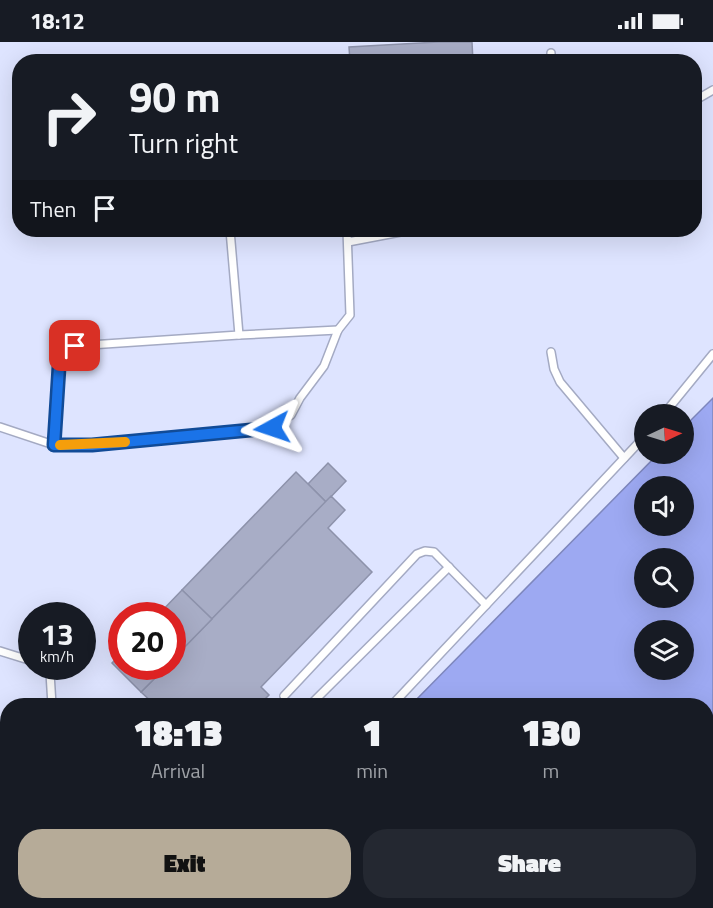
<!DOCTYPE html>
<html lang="en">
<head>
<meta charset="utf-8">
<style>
  body { margin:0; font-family:"Titillium Web",sans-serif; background:#242831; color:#f1f3f6; height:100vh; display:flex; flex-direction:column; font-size:22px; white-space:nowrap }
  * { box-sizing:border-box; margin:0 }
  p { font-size:20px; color:#9ea1a6 }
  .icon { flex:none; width:33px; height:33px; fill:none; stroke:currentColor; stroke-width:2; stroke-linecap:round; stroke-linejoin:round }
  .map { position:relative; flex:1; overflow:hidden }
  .drawer { position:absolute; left:0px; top:656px; width:714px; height:212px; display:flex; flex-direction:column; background:#171b24; border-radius:24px 24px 0 0; box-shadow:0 6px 24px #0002 }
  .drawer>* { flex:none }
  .hud { position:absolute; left:12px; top:12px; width:690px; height:183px; border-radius:24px; box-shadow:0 6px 24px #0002; background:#171b24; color:#f1f3f6; overflow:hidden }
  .needle { width:39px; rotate:86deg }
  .fabs { position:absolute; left:634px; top:362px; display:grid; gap:12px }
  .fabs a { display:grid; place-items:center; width:60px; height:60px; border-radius:50%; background:#171b24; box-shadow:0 6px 24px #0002; font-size:30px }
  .speed { position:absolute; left:18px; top:560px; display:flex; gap:12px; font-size:30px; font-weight:700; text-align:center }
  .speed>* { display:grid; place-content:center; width:78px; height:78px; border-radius:50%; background:#171b24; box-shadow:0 6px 24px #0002; line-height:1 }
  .speed small { font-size:15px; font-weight:400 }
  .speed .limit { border:9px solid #d22; background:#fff; color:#111 }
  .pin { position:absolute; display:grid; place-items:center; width:51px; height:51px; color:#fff; margin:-26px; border-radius:12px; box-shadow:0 3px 9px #0006 }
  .me { position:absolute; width:66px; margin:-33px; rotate:265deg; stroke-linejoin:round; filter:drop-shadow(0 0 4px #0008) }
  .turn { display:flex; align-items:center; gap:21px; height:126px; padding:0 18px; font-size:27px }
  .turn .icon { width:78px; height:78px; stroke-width:2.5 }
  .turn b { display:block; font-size:42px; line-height:51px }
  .then { display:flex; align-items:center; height:57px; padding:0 18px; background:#0003; gap:12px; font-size:22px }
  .eta { display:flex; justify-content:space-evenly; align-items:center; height:102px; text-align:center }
  .eta b { font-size:36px; font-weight:800; line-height:42px }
  .primary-button { display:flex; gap:12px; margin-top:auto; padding:12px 18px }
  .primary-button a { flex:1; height:69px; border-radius:24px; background:#b6ab98; color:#111; font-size:24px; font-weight:800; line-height:69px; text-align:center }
  .primary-button a+a { background:#242831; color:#f1f3f6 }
  .status { display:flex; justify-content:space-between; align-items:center; height:42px; padding:0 30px; background:#171b24; direction:ltr }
  .status svg { height:16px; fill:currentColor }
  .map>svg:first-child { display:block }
  .water { fill:#9da9f2; stroke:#7e87bd; stroke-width:1.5; fill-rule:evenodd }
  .building { fill:#a8adc6; stroke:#8d92ab; stroke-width:1.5 }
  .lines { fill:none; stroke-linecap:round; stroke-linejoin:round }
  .lane-casing { stroke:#a4aac3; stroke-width:10 }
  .lane { stroke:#fff; stroke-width:7 }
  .route-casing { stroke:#114b97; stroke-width:15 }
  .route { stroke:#1a73e8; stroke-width:10 }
  .slow { stroke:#f59e0b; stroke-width:10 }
</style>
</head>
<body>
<div class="status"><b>18:12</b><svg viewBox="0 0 49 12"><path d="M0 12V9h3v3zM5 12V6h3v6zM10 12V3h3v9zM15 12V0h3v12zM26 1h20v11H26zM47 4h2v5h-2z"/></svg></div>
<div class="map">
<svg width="713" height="866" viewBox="0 0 713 866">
  <rect width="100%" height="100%" fill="#dee4ff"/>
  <path class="water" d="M713,356V866H217L218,860H706V663H411L659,411H684V385ZM645,444H684V483H645ZM645,516H684V555H645ZM645,588H684V627H645Z"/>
  <g class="building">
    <path d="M438,0H472L473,20H350L349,5Z"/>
    <path d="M328,421L346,439L326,460L308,442Z"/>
    <path d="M296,430L326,460L212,577L182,548Z"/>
    <path d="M331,454L345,468L328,486L372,530L261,645L269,653L259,663H155L141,650L167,624H172V618Z"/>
    <path d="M182,548L212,577L172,618V573H158Z"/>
    <path d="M122,611V624H167L141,650L112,621Z"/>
    <path d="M0,784L8,785V860H18L17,866H0Z"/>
    <path d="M26,860H70L69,866H25Z"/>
  </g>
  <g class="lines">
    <defs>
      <g id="lane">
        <path d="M551,11V20"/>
        <path d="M694,59L713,48"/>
        <path d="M348,200L411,188"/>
        <path d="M239,293L338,288"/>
        <path d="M551,310L554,327L560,340L624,416"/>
        <path d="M664,372L713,312"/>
        <path d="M0,385L54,403H92L272,385L291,373L300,356L324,324L338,288L350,273L347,188"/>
        <path d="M54,403L59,325L75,304L239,293L230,188"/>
        <path d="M0,609L32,619"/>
        <path d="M44,624L50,631L52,663"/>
        <path d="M284,654L417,512L425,509L434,510L486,563"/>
        <path d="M310,663L449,525"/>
        <path d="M392,663L645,394"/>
        <path d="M0,736H8"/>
        <path d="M201,860V866"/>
        <path d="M103,866L133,860"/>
      </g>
    </defs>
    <use href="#lane" class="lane-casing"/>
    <use href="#lane" class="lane"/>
  </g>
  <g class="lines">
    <defs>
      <path id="route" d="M75,304L59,325L54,403H92L272,386"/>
    </defs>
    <use href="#route" class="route-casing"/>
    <use href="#route" class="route"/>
    <path class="slow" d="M60,403L125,400"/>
  </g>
</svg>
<div class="fabs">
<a><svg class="needle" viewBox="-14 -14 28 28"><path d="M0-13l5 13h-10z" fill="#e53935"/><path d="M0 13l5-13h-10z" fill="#9ea1a6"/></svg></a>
<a><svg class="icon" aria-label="sound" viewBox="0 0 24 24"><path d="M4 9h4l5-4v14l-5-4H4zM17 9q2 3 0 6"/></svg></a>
<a><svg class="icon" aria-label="search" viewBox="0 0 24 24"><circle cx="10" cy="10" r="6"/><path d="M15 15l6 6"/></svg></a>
<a><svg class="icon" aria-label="layers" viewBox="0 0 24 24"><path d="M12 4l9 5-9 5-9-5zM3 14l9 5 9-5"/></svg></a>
</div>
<div class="speed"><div>13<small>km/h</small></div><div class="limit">20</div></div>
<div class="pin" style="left:75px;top:304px;background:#d93025"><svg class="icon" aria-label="arrive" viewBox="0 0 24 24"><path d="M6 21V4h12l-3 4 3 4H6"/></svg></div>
<svg class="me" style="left:272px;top:386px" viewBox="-20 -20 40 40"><path d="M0-17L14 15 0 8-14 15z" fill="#1a73e8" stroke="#fff" stroke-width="4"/></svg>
<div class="hud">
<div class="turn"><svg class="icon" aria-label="right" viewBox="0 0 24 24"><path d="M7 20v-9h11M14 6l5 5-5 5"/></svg><div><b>90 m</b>Turn right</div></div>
<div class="then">Then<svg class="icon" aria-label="arrive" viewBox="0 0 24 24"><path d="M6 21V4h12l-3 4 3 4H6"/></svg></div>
</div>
<section class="drawer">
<div class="eta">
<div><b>18:13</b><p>Arrival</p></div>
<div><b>1</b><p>min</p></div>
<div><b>130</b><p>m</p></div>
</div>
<div class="primary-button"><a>Exit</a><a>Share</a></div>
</section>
</div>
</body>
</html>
